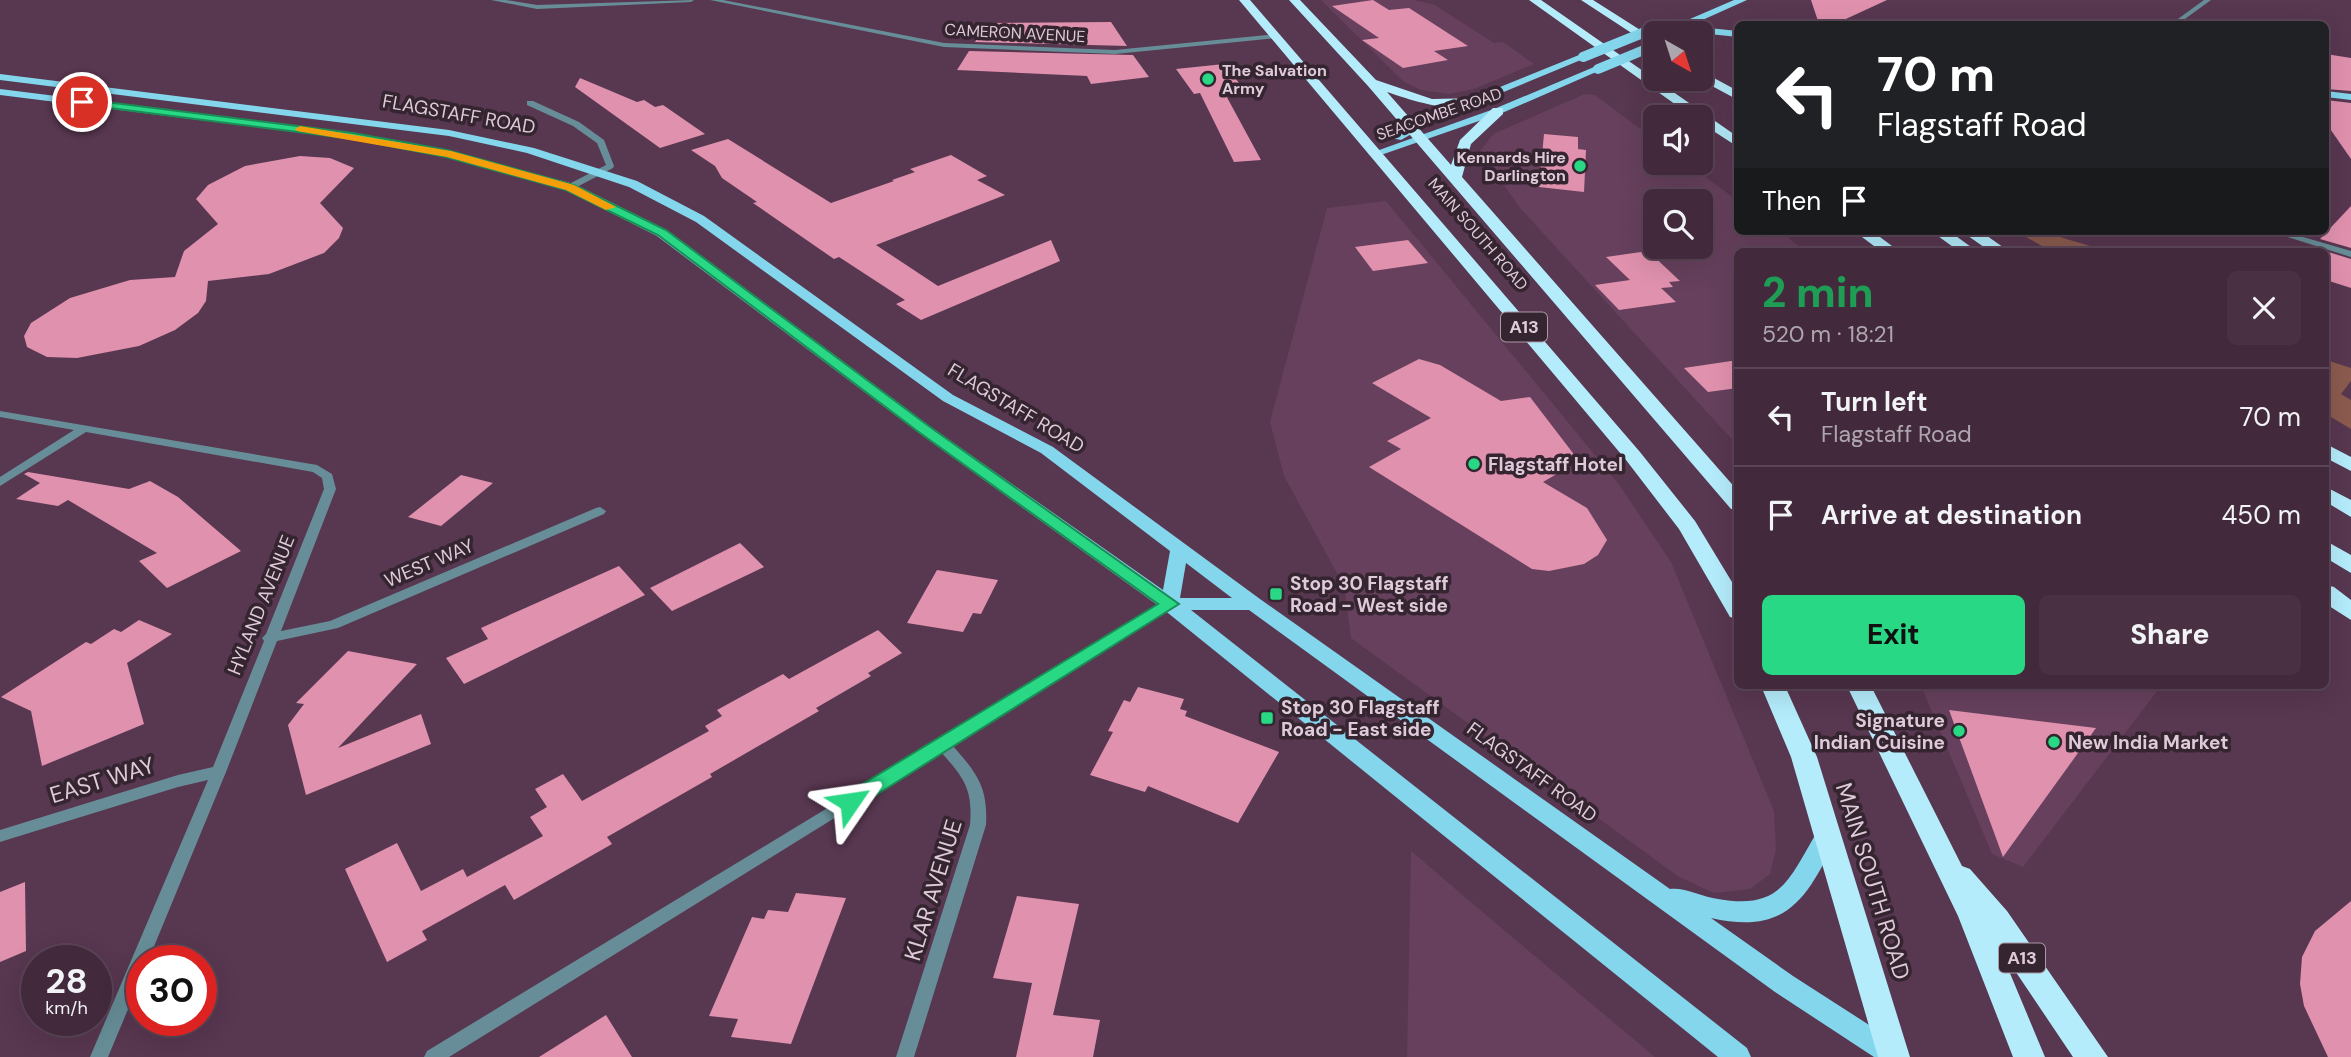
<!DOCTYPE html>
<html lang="en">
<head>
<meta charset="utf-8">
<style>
  body { margin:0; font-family:"DM Sans",sans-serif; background:#493143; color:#f1f3f6; height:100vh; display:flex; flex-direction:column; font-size:26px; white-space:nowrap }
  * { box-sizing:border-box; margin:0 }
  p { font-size:23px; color:#aea6af }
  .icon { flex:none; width:38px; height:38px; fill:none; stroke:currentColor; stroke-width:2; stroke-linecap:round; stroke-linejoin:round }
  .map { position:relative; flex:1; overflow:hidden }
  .drawer { position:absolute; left:1734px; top:248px; width:595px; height:441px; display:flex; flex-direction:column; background:#42293c; border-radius:10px; box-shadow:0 7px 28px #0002,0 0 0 2px #5a4556 }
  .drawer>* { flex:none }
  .top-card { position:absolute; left:1734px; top:21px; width:595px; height:214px; border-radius:10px; box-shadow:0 7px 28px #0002,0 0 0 2px #5a4556; background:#202124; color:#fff; overflow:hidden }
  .needle { width:46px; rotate:141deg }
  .buttons { position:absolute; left:1643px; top:21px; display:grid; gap:14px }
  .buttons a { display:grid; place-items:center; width:70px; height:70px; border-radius:10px; background:#42293c; box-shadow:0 7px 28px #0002,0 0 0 2px #5a4556; font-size:35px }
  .speed { position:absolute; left:21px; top:945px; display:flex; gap:14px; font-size:35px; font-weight:700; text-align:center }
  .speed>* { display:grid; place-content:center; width:91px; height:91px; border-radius:50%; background:#42293c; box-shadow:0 7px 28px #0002,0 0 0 2px #5a4556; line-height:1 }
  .speed small { font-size:18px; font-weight:400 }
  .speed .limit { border:10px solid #d22; background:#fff; color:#111 }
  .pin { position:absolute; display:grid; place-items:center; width:60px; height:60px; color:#fff; margin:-30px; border:4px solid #fff; border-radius:50%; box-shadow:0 2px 7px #0007 }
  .me { position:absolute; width:77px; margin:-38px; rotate:58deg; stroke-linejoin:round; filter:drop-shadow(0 0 5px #0008) }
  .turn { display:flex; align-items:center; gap:24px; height:147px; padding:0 28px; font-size:32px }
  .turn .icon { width:91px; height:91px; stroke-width:2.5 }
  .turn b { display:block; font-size:49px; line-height:60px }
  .then { display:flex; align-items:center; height:66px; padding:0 28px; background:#0003; gap:14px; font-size:26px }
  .round { display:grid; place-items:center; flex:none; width:74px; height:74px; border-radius:10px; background:#493143 }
  .headline { display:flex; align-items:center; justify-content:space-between; height:119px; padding:0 28px }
  h1 { font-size:42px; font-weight:800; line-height:52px; color:#1e9e55 }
  .primary-button { display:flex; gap:14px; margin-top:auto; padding:14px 28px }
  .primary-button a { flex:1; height:80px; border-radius:10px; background:#28d885; color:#111; font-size:28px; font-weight:800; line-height:80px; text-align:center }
  .primary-button a+a { background:#493143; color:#f1f3f6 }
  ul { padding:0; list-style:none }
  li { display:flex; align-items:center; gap:21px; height:98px; padding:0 28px; border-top:2px solid #5a4556 }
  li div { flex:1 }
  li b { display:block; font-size:26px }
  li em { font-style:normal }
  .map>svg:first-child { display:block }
  .built { fill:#66405d; fill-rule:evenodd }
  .green { fill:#8b5b4e }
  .building { fill:#e091ae }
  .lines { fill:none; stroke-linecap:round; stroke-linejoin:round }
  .minor { fill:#678e98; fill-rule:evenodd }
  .major { fill:#84d6ec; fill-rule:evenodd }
  .highway { fill:#b4ecfb; fill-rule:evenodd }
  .major-bridge { stroke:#84d6ec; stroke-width:10 }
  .route { fill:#28d885; stroke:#1a8c56; stroke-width:2 }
  .slow { fill:#f59e0b }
  .poi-dot { fill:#28d885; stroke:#342530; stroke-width:2.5 }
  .labels { text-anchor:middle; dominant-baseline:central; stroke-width:7; stroke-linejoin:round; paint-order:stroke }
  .far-street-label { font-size:16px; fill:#dfcad9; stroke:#342530 }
  .far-poi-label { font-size:16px; font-weight:bold; fill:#dfcad9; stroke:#342530; text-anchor:start }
  .shield { fill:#342530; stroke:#ac98a6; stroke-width:2 }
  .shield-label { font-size:18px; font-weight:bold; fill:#dfcad9 }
  .street-label { font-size:19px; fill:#dfcad9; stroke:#342530 }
  .poi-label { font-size:19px; font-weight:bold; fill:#dfcad9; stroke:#342530; text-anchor:start }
  .near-street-label { font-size:23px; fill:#dfcad9; stroke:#342530 }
</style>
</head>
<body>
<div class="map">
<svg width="2351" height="1057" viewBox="0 0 2351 1057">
  <rect width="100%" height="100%" fill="#583750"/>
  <g class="built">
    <path d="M1321,0H1414L1435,5L1494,43L1503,42L1534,64L1474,89L1449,94L1421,90L1404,82Z"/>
    <path d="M1585,94L1595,95L1655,140L1656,163H1686L1738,201V231H1779L1807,252H1738V446L1520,208L1480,151L1493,134ZM1656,201H1701V247H1656Z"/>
    <path d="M1386,201L1618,483L1671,562L1774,811L1776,849L1770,874L1750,889L1714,893L1679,877L1351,638L1344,586L1284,476L1270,422L1327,208Z"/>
    <path d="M1921,686H2161L2023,867L1992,854Z"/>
    <path d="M1411,851L1486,915L1655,1057H1407Z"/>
  </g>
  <g class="green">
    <path d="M2016,231H2040L2110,252H2052Z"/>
    <path d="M2326,360L2351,368V381L2341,394L2351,400V429L2326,414Z"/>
  </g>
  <g class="building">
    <path d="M1373,0L1389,10L1409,8L1468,46L1434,51L1448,60L1403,68L1362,40L1379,38L1332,6Z"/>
    <path d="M1811,0H1887L1835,24H1819Z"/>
    <path d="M1111,22L1127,46L975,42L987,23Z"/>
    <path d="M969,51L1133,55L1149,77L1091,84L1087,76L957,70Z"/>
    <path d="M2326,54L2351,58V91L2326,89Z"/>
    <path d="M1224,64L1243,88L1223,90L1261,160L1234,162L1200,93L1194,94L1176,69Z"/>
    <path d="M580,78L637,102L644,100L655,107L663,105L705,134L660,148L575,87Z"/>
    <path d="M2326,100L2351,103V159L2326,123Z"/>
    <path d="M1544,134L1578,137V149L1586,150L1584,192L1539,187Z"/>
    <path d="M728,139L831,203L894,181L892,180L915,172L910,169L951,155L987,176L977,180L1005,195L876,245L938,286L1051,240L1060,261L921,320L896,304L905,300L839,257L834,259L753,203L757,202L722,178L715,166L691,150Z"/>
    <path d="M300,156L330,158L354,168L320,203L343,228L339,238L324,253L269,274L208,281L206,301L198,313L175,330L139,346L77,358L47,357L27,347L24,336L31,323L70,298L130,280L175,277L184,251L218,224L196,199L208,185L245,166Z"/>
    <path d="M2351,206V248L2320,239Z"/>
    <path d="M1408,240L1428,263L1373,271L1355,247Z"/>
    <path d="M2312,247L2351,259V288L2326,280V252H2307Z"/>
    <path d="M1648,251L1680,281L1669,282L1673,287L1661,288L1676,302L1619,310L1595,285L1630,280L1606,257Z"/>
    <path d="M1419,359L1440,365L1501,401L1530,397L1579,461L1543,482L1587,508L1607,540L1598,555L1584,564L1549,571L1532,569L1369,467L1401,449L1387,441L1431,418L1372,383Z"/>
    <path d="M1738,360V388L1708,392L1684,368Z"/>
    <path d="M28,472L129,489L150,481L178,497L241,551L167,588L139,561L157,553L68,500L58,506L16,499L40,483L24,474Z"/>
    <path d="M461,475L493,483L441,526L408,517Z"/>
    <path d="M740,543L764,567L672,611L650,588Z"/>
    <path d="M619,566L645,595L464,684L446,658L488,639L481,628Z"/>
    <path d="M937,570L998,580L981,614L973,613L963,632L907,623Z"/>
    <path d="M139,620L172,634L127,663L144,724L42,766L31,711L1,697L86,642L91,644L114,629L121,632Z"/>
    <path d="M878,630L902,653L868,673L871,676L816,708L819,711L710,774L712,777L607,837L612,844L514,900L505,885L422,931L427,940L387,962L345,869L397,843L421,891L463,869L467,877L543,836L530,817L547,807L535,789L563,774L582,801L709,731L705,726L722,716L717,710L783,674L789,679Z"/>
    <path d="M348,651L417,664L338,748L421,714L431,744L306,795L288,725L304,704L296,703Z"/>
    <path d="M1138,687L1184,699L1180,709L1187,711L1185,716L1279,752L1238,823L1148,786L1145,792L1090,775L1113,732L1108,731L1124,700L1130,702Z"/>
    <path d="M1949,710L2096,728L2003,857Z"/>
    <path d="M25,882L26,951L0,962V892Z"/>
    <path d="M796,893L846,898L791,1044L731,1037L738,1019L709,1016L752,917L764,919L768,910L788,912Z"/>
    <path d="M1017,896L1079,904L1053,1015L1100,1020L1093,1057H1016L1032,983L993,978Z"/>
    <path d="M2351,901V1057H2328L2304,1006L2300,984L2302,957L2315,931Z"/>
    <path d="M606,1015L632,1057H539Z"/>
  </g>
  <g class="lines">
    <g class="minor">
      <path d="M491,0H506L537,5L694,0L691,2L537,9Z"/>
      <path d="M710,0H723L944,43L1115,50L1277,34L1280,36L1277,38L1115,54L944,47Z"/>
      <path d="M2204,0H2211L2178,24H2171Z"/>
      <path d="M527,101H533L579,122L604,140L614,166L613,168L573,189H567V185L606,165L597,143L573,126L527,105Z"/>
      <path d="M2269,231H2283L2351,251V257Z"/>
      <path d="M0,411L317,465L332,474L336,489L281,631L330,621L596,508L600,507L606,511L604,514L338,628L277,641L226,772L148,961H142V976L108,1057H90L208,780L178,787L0,842V830L178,775L213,767L264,641L262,638L266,634L324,489L322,478L313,472L86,432L0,486V477L74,430L0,417Z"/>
      <path d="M1170,600L1175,601L1177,604L1175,607L952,745C977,773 988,787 986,825L914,1057H896L970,825C973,789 964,778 941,752L449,1057H424L427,1051Z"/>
    </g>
    <g class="major">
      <path d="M1734,0H1747L1689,26L1738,31V37L1660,29L1655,26L1660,23L1676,25Z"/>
      <path d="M1579,55L1588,57L1436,120L1401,140L1391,138L1428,116Z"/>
      <path d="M1594,67L1603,69L1502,113L1378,156L1368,154L1494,109Z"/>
      <path d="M0,74L449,130L534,148L637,181L704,216L953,395L1053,447L1260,599L1670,889C1684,887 1703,897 1718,899C1784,911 1790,875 1819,829L1827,826L1835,829L1838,835C1808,896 1789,936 1711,918L1793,976L1905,1048L1909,1057H1874L1775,992L1249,610H1191L1747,1048L1751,1057H1718L1163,609L919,433L657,236L566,190L446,157L353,139L0,95V89L353,133L447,151L574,184L667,230L931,427L1163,590L1170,551L1041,453L943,401L696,222L629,187L527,153L449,136L0,80ZM1186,563L1232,598H1180Z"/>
      <path d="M2326,91L2351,94V100L2326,97Z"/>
    </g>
    <g class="highway">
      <path d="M1239,0H1250L1640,452L1695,521L1738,592V619L1730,617L1679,529L1626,460Z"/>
      <path d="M1289,0H1300L1376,80L1432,99L1481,98L1482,101C1461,117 1410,100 1387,92L1451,165L1460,140L1493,108H1503V114L1471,144L1462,177L1738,491V510L1731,509L1368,86Z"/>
      <path d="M1529,0H1541L1738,137V147L1701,123V117H1693Z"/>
      <path d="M1581,0H1593L1656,40V49Z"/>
      <path d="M1701,71L1738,91V100L1699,79Z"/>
      <path d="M1854,231H1872L1900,252H1882Z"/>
      <path d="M1931,231H1949L1978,252H1960Z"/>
      <path d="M1961,231H1980L2010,252H1991Z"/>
      <path d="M2326,444L2351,457V471L2326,458Z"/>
      <path d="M2326,487L2351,500V517L2326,502Z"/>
      <path d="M2326,541L2351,555V573L2326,558Z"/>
      <path d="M2326,585L2334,587L2351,600V620L2326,604Z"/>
      <path d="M1761,686H1785L1817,757L1910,1057H1878L1791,757Z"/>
      <path d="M1847,686H1871L1962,866L1970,869L2007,911L2108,1057H2073L1999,947L2045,1057H2013L1958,916Z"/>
    </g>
    <g class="major-bridge">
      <path d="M1583,57L1660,26"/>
      <path d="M1598,69L1656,45"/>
    </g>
  </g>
  <path class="route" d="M82,99L353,133L447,150L574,185L666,230L930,427L1179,604L857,807H843L840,802L843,796L1158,604L920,433L658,235L566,190L446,157L353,139L78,104Z"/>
  <path class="slow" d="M300,126L451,151L574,185L616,207L606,210L566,190L447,157L297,131L295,129Z"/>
  <g class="poi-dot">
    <circle cx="1208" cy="79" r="7"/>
    <circle cx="1580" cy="166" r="7"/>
    <circle cx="1474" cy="464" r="7"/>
    <rect x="1269" y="587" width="14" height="14" rx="3.5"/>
    <rect x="1260" y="711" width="14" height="14" rx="3.5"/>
    <circle cx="1959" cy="731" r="7"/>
    <circle cx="2054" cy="742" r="7"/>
  </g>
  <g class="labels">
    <g class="far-street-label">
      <text transform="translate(1015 33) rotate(3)">CAMERON AVENUE</text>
      <text transform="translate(1439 114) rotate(-19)">SEACOMBE ROAD</text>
      <text transform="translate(1478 234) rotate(49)">MAIN SOUTH ROAD</text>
    </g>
    <g class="far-poi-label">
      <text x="1222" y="70">The Salvation<tspan x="1222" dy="18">Army</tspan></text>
      <text x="1566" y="157" text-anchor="end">Kennards Hire<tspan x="1566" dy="18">Darlington</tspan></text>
    </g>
    <g class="shield">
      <rect x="1501" y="312.5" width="46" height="29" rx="5"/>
      <rect x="1999" y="943.5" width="46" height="29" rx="5"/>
    </g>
    <g class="shield-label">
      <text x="1524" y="327">A13</text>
      <text x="2022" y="958">A13</text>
    </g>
    <g class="street-label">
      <text transform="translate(459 114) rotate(10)">FLAGSTAFF ROAD</text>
      <text transform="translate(1016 408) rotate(31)">FLAGSTAFF ROAD</text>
      <text transform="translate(429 563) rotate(-23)">WEST WAY</text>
      <text transform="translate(261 605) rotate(-68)">HYLAND AVENUE</text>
      <text transform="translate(1532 772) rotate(36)">FLAGSTAFF ROAD</text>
    </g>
    <g class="poi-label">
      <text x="1488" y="464">Flagstaff Hotel</text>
      <text x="1290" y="583">Stop 30 Flagstaff<tspan x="1290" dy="22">Road - West side</tspan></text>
      <text x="1281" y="707">Stop 30 Flagstaff<tspan x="1281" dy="22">Road - East side</tspan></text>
      <text x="1945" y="720" text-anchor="end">Signature<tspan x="1945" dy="22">Indian Cuisine</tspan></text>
      <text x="2068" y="742">New India Market</text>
    </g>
    <g class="near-street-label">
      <text transform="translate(102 780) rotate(-17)">EAST WAY</text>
      <text transform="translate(1873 881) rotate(73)">MAIN SOUTH ROAD</text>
      <text transform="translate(933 890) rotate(-73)">KLAR AVENUE</text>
    </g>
  </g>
</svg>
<div class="buttons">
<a><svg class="needle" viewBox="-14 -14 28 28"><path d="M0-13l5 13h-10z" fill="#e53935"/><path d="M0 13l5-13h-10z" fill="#aea6af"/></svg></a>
<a><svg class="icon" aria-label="sound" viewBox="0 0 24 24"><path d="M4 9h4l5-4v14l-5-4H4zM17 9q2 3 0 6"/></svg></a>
<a><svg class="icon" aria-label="search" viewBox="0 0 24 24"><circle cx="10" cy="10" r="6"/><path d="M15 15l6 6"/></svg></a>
</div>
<div class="speed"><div>28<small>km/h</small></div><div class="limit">30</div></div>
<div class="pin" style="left:82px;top:102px;background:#d93025"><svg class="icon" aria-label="arrive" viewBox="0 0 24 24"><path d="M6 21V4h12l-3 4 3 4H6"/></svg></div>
<svg class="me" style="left:850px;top:802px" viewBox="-20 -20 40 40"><path d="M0-17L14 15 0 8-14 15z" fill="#28d885" stroke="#fff" stroke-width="4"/></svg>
<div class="top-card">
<div class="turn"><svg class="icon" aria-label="left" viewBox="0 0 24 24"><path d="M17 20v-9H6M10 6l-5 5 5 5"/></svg><div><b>70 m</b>Flagstaff Road</div></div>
<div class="then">Then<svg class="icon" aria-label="arrive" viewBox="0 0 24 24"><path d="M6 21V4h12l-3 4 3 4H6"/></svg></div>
</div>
<section class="drawer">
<div class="headline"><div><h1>2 min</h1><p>520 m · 18:21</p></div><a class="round"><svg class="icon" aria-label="close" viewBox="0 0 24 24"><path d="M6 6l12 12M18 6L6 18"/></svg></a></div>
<ul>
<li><svg class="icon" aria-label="left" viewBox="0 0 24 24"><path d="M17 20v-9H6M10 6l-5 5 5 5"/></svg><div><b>Turn left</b><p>Flagstaff Road</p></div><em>70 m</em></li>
<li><svg class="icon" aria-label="arrive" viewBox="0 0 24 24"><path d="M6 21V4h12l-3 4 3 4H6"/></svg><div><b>Arrive at destination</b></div><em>450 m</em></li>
</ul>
<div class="primary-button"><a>Exit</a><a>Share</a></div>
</section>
</div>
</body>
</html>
